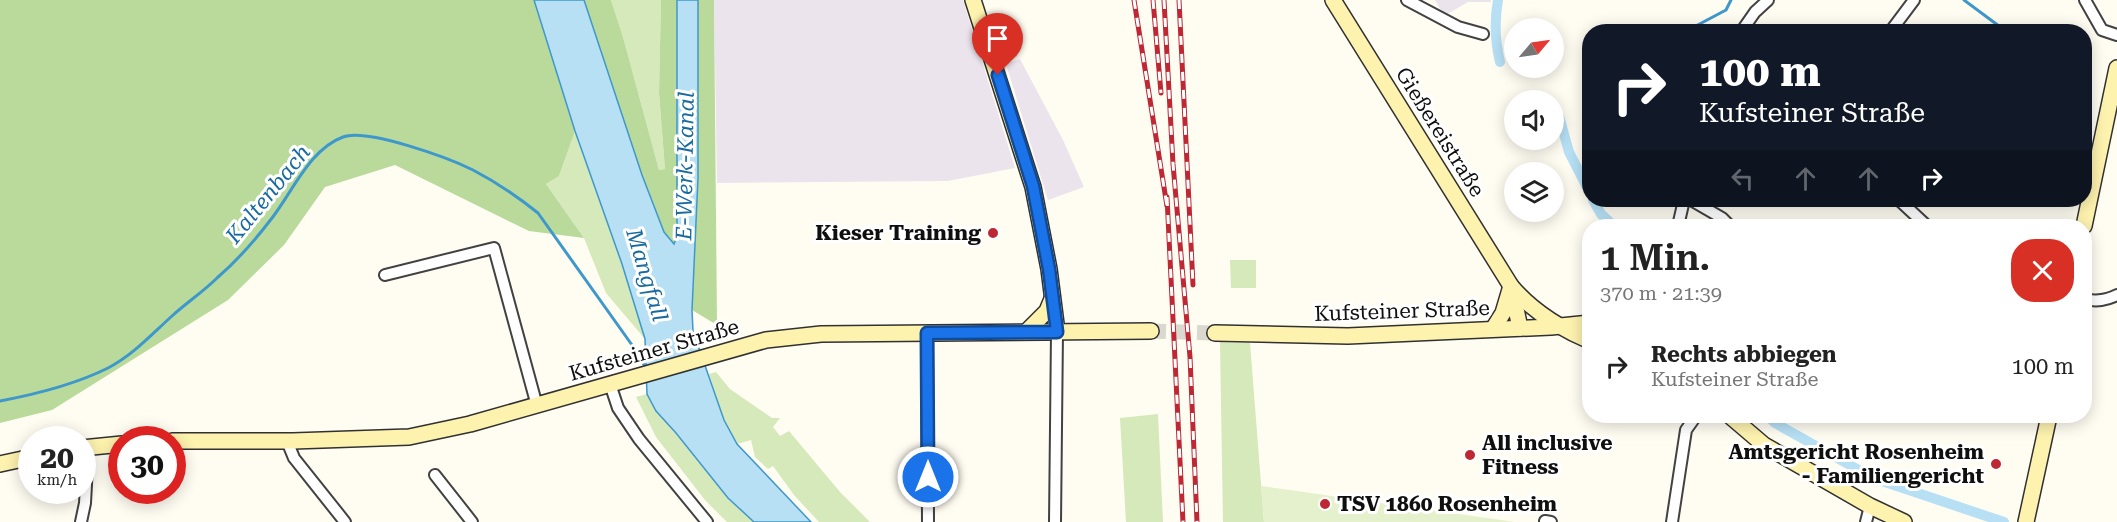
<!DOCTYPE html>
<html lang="de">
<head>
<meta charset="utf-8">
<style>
  body { margin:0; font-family:"Roboto Serif",serif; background:#f6f6f6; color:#222; height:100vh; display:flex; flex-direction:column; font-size:22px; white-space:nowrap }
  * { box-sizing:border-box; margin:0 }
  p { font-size:20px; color:#767676 }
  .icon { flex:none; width:33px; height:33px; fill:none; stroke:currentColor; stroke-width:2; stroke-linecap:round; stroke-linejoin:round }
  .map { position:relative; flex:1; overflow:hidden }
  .sheet { position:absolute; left:1582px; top:219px; width:510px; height:204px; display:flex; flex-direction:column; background:#fff; border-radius:24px; box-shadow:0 3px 15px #0003 }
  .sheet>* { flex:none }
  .top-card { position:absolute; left:1582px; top:24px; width:510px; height:183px; border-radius:24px; box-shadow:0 3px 15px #0003; background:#111827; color:#fff; overflow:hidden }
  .needle { width:39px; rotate:61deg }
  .controls { position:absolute; left:1504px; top:18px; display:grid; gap:12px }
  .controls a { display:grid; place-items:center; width:60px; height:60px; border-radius:50%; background:#fff; box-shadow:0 3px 15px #0003; font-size:30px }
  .speed { position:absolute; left:18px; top:426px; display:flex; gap:12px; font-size:30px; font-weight:700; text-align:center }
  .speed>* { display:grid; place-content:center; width:78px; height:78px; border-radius:50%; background:#fff; box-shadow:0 3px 15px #0003; line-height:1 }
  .speed small { font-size:15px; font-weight:400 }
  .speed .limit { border:9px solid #d22; background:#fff; color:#111 }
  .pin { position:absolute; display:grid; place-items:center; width:51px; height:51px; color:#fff; margin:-62px -26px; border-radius:50% 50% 50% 0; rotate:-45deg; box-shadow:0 0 6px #0007 }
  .pin .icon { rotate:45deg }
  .me { position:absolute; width:66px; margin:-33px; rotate:0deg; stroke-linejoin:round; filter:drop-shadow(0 0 4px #0008) }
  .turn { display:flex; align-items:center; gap:21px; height:126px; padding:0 18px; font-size:27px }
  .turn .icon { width:78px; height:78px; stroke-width:2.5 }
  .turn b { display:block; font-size:42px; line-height:51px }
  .lanes { display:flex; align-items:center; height:57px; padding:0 18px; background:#0003; justify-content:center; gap:30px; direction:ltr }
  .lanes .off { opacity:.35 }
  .round { display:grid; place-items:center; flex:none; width:63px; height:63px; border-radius:24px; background:#f6f6f6 }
  .overview { display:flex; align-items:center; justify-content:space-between; height:102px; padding:0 18px }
  h1 { font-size:36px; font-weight:600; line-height:45px }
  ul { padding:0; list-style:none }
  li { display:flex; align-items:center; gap:18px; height:90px; padding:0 18px }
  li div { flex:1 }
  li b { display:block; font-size:22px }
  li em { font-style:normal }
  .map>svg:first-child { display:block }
  .industrial { fill:#ece4ed }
  .green { fill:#d5e9bb }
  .forest { fill:#b9da9b }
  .pitch { fill:#e5f1cd }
  .water { fill:#b7e0f5; stroke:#3f98cb; stroke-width:1.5 }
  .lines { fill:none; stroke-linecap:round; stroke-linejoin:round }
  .stream { stroke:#3f98cb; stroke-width:3 }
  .canal { stroke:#b7e0f5; stroke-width:10 }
  .secondary-tunnel { stroke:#dbd8d0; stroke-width:15; stroke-dasharray:15 8; stroke-linecap:butt }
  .street-casing { stroke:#424242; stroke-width:14 }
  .secondary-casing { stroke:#313131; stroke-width:18 }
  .street { stroke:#fff; stroke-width:10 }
  .secondary { stroke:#fdf2ae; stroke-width:15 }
  .rail-casing { stroke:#be2835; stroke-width:5 }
  .rail { stroke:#fff; stroke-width:3; stroke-dasharray:9; stroke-linecap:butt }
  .route-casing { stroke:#114b97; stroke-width:15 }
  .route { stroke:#1a73e8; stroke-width:10 }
  .poi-dot { fill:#be2835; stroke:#fff; stroke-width:2 }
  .labels { text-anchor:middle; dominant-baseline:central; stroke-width:6; stroke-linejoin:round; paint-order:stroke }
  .street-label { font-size:21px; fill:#0f0f0f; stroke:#fff }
  .poi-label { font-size:21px; font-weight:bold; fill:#0f0f0f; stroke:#fff; text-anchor:end }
  .water-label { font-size:22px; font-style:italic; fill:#196aa0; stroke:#fff }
</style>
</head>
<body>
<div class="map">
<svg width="2117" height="522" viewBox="0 0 2117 522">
  <rect width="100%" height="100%" fill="#fffcf2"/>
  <g class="industrial">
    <path d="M714,0H963L1015,168L948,181L717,183Z"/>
    <path d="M1435,0H1491V2H1468L1444,16Z"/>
    <path d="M1020,59L1063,140L1084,187L1048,200L1006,64Z"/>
  </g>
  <g class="green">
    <path d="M611,0H661L659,93L665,169L659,170L623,37Z"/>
    <path d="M575,131L622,264L645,339L606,293L584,238L546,184L559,176Z"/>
    <path d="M1230,260H1256V288H1231Z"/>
    <path d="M1220,342L1250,343L1264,522H1223Z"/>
    <path d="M716,372L730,389L772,418H780L773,427L780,436L789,431L840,492L870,522H819L794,495L773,466L768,469L755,457L751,440L737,444L724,420L709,374Z"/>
    <path d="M647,394C657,414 667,421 680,438C704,468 726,496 754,522H727L705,500L656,437L636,397Z"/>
    <path d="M1158,414L1163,522H1126L1120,418Z"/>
  </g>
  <g class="forest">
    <path d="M0,0H534L575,131L559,176L546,184L584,238L529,231L395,165L325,187L284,245L228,300L52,410L0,423Z"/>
    <path d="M584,0H611L623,37L659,170L665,169L659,93L661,0H677V236L674,245L664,232L642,175Z"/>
    <path d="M698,0H714L717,325L692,310L698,178Z"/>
  </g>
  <path class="pitch" d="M1261,486L1515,522H1264Z"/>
  <path class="water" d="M534,0H584L642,175L664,232L674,244L677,236V0H698V178L692,310L693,331L724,420L737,444L811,522H754L728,498L676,433L656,411L647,394L645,339L622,264L575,131Z"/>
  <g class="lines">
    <g class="stream">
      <path d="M1964,0L2007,32"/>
      <path d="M1692,28L1726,10L1731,0"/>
      <path d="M0,401C37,394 74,385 108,368C133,355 152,334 172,316C186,303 203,292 217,278C238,260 256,239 272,218C293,191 310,149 343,137C367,128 449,158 473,170C496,182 518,197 538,213L632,345L646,368"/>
    </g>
    <g class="canal">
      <path d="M1498,0C1494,22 1495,41 1500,62"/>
      <path d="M1554,112L1559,116L1569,152L1590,193"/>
      <path d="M1593,200L1601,214L1614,226"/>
      <path d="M1768,416L1775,423L1873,478L2004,522"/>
    </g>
    <path class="secondary-tunnel" d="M1151,331L1215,333"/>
    <defs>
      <g id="street">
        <path d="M1407,0L1458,27L1483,34"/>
        <path d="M2085,0L2102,30L2117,35"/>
        <path d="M1741,32L1755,12L1768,0"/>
        <path d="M1890,32L1914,0"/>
        <path d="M1691,200L1722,218L1730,226"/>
        <path d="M1899,200L1927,226"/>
        <path d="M1678,226L1684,200"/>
        <path d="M385,275L494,248L537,406"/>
        <path d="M2085,299C2097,302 2106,300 2117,295"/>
        <path d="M927,333L928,522"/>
        <path d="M610,384L618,408L639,439L707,522"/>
        <path d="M287,441L294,458L345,522"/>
        <path d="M435,475L472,522"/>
        <path d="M1545,521L1551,522"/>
        <path d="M81,522L85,503L88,447"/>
        <path d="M1055,522L1057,332"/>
        <path d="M1672,522L1686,430L1696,416"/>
        <path d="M1866,522L1870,506"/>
      </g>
      <g id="secondary">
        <path d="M973,0L1033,187L1049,269L1057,332"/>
        <path d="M1333,0L1511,286C1533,312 1559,328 1590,341"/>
        <path d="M2084,226L2117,68"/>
        <path d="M1512,290L1520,328"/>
        <path d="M1493,329L1503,313L1511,286"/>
        <path d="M1026,332L1047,311L1052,299"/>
        <path d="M1215,333L1348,336L1551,327L1590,323"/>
        <path d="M1730,416L1764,445L1870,506L1904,522"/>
        <path d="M172,441H293L409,437L470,424L766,340L821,334L1151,331"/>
        <path d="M82,448L122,444"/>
        <path d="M0,464L32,457"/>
        <path d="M2026,522L2049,416"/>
      </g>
    </defs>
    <use href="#street" class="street-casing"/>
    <use href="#secondary" class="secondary-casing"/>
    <use href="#street" class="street"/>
    <use href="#secondary" class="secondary"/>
    <defs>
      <g id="rail">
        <path d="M1134,0L1167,206"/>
        <path d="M1153,0L1161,93"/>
        <path d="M1164,0L1173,164L1190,357L1197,522"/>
        <path d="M1179,0L1193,285"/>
        <path d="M1167,197L1183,522"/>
      </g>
    </defs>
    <use href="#rail" class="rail-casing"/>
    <use href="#rail" class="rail"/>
  </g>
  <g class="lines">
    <defs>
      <path id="route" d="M928,477L927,333L1057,332L1049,269L1033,186L998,75"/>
    </defs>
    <use href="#route" class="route-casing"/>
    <use href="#route" class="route"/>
  </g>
  <g class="poi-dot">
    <circle cx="993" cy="233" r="6"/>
    <circle cx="1470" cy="455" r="6"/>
    <circle cx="1996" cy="464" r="6"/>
    <circle cx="1325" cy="504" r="6"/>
  </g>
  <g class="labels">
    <g class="street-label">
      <text transform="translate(1440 132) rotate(58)">Gießereistraße</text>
      <text transform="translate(1402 311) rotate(-2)">Kufsteiner Straße</text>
      <text transform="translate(654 350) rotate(-16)">Kufsteiner Straße</text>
    </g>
    <g class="poi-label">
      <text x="981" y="233">Kieser Training</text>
      <text x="1482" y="443" text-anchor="start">All inclusive<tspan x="1482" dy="24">Fitness</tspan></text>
      <text x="1984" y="452">Amtsgericht Rosenheim<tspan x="1984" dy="24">- Familiengericht</tspan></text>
      <text x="1337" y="504" text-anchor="start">TSV 1860 Rosenheim</text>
    </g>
    <g class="water-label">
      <text transform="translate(685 166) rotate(-89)">E-Werk-Kanal</text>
      <text transform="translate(268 194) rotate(-51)">Kaltenbach</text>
      <text transform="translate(647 275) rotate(73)">Mangfall</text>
    </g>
  </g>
</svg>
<div class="controls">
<a><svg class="needle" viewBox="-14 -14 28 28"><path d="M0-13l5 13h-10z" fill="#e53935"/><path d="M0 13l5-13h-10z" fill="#767676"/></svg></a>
<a><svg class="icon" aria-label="sound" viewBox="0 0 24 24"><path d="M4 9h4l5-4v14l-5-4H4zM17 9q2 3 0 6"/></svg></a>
<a><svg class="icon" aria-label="layers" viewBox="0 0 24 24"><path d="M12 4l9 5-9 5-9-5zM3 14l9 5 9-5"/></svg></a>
</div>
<div class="speed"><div>20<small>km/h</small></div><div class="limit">30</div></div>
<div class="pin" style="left:998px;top:75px;background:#d93025"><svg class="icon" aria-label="arrive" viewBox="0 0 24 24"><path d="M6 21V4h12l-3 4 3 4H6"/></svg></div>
<svg class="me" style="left:928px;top:477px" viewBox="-20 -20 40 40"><circle r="17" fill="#1a73e8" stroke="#fff" stroke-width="3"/><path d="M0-11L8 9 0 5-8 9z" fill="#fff"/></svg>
<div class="top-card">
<div class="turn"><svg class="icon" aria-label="right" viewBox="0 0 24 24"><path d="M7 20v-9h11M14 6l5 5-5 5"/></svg><div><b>100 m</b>Kufsteiner Straße</div></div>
<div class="lanes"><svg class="icon off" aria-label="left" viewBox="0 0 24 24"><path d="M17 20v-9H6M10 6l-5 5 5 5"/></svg><svg class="icon off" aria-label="ahead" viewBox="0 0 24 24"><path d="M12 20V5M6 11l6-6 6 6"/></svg><svg class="icon off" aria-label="ahead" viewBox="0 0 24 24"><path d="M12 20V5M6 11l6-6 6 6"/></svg><svg class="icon" aria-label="right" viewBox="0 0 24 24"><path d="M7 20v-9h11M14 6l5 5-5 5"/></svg></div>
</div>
<section class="sheet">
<div class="overview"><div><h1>1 Min.</h1><p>370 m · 21:39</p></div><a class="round" style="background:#d93025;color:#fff"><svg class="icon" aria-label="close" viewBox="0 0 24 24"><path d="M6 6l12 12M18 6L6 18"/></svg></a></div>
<ul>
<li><svg class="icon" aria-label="right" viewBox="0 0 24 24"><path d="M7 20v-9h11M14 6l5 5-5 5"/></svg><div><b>Rechts abbiegen</b><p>Kufsteiner Straße</p></div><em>100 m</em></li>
</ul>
</section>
</div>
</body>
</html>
